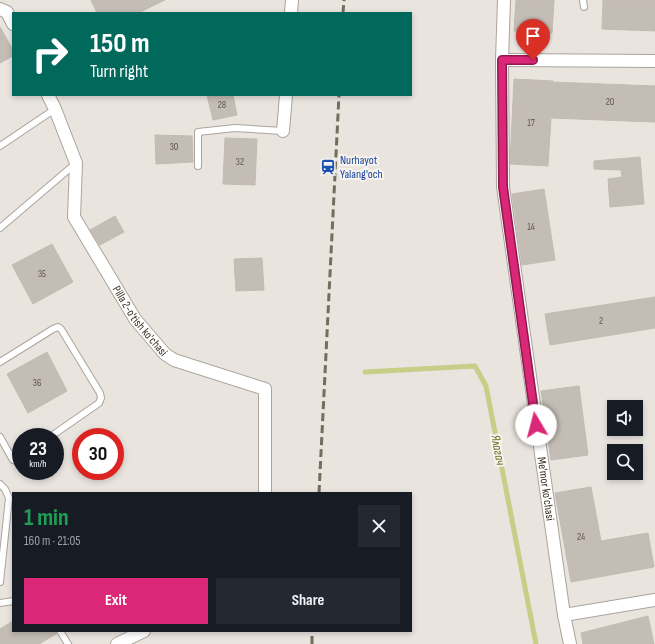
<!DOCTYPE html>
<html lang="en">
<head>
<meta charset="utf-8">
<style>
  body { margin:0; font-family:"Sofia Sans Condensed",sans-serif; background:#242831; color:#f1f3f6; height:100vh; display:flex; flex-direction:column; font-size:15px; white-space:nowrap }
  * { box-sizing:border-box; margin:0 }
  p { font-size:13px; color:#9ea1a6 }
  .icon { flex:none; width:22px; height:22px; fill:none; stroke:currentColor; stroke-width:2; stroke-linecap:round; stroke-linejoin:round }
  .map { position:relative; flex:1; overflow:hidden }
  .panel { position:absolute; left:12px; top:492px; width:400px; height:140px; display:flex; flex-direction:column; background:#171b24; border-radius:0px; box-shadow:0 2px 6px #0003 }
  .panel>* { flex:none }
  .banner { position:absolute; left:12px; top:12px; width:400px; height:84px; border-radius:0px; box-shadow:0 2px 6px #0003; background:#00695c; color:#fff; overflow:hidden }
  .tools { position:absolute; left:607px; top:400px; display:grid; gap:8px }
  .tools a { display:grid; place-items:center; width:36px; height:36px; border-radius:0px; background:#171b24; box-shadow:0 2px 6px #0003; font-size:20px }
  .speed { position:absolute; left:12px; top:428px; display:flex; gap:8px; font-size:20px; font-weight:700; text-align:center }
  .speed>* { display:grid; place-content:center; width:52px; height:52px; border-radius:50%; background:#171b24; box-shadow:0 2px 6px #0003; line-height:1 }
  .speed small { font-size:10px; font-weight:400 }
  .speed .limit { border:6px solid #d22; background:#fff; color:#111 }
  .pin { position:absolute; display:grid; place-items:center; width:34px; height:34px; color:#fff; margin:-41px -17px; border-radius:50% 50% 50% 0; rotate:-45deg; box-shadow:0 0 4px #0007 }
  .pin .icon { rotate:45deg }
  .me { position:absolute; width:44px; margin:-22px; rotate:352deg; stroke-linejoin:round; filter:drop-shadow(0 0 3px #0008) }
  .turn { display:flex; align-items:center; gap:14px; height:84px; padding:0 12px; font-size:18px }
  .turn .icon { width:52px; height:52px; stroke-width:2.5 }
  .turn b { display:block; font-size:28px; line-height:34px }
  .round { display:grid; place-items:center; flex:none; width:42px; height:42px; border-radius:0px; background:#242831 }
  .overview { display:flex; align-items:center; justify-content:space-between; height:68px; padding:0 12px }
  h1 { font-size:24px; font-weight:700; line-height:30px; color:#1e9e55 }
  .primary-button { display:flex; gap:8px; margin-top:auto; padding:8px 12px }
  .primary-button a { flex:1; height:46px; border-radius:0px; background:#db2777; color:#fff; font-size:16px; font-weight:700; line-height:46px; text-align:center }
  .primary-button a+a { background:#242831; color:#f1f3f6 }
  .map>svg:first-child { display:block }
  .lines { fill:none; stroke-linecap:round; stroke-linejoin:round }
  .stream { stroke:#c6ce88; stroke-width:5 }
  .building { fill:#c4bdb5; stroke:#c3bbb2 }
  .service-casing { stroke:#aaa49b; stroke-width:8 }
  .minor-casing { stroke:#aaa49b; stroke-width:14 }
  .service { stroke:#fff; stroke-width:6 }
  .minor { stroke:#fff; stroke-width:12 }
  .rail { stroke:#756d5b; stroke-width:3; stroke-dasharray:8 4; stroke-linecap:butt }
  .route-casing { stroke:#8e194d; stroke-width:10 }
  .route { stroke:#db2777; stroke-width:7 }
  .labels { text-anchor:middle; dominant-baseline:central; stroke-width:4; stroke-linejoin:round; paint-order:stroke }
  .number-label { font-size:10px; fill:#5c5446 }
  .transit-label { font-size:12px; fill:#164399; stroke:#f7f3ef; text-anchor:start }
  .street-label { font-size:12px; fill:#393121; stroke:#f7f3ef }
  .water-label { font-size:13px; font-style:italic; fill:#68721e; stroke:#f7f3ef }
</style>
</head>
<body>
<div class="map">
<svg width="655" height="644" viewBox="0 0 655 644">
  <rect width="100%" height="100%" fill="#eae4df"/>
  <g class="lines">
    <path class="stream" d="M365,372L475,366L486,386L536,644"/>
  </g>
  <g class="building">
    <path d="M91,0H165L138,13H97Z"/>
    <path d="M516,0H554L552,33L514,31Z"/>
    <path d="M603,0H655V31L602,29Z"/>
    <path d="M0,27L13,50V56L0,63Z"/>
    <path d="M514,79L553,81L552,82L655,86V122L551,118L548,166L510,164Z"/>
    <path d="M207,95H233L237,115L213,120Z"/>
    <path d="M155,135L192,136L193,162L156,164Z"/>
    <path d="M225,138L257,139L255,185L223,184Z"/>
    <path d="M640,157L644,204L610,207L608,179L622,177L621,170L594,169V161Z"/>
    <path d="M544,189L555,260L522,265L512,194Z"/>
    <path d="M115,216L124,232L100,245L90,230Z"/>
    <path d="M52,244L73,282L33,304L12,265Z"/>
    <path d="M262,258L264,290L236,291L234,259Z"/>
    <path d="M655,297V328L550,345L545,314Z"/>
    <path d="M47,352L67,391L28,413L7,374Z"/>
    <path d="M579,386L588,455L551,460L541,391Z"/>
    <path d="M591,487L601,541L648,533L654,567L571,582L555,493Z"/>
    <path d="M648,616L654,644H583L581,633Z"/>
    <path d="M13,621V631H56V634L39,644H0V629Z"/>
  </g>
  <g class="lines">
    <defs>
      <g id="service">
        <path d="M583,0L584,7"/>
        <path d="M0,146L55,109"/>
        <path d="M198,166V132L235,128L283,131"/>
        <path d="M0,228L75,164"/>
        <path d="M0,362L53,329L58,327L61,329L100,393L101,398L99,403L50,437"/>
        <path d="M0,437L13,460L16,461L21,458"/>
        <path d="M0,484L5,489L9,498L0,582"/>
        <path d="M0,603L13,601"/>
        <path d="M60,631L68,644"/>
      </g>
      <g id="minor">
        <path id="s1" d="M504,0L502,60L503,187L564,615L570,644"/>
        <path d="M0,9L7,12L13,24"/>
        <path d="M291,13L292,0"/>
        <path d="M502,60L655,61"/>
        <path id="s2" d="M48,95L55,109L76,163L74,217L135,319L165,354L174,360L265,389V493"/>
        <path d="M283,131L286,95"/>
        <path d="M564,615L655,600"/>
        <path d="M117,644L144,631"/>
      </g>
    </defs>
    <use href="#service" class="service-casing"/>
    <use href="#minor" class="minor-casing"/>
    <use href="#service" class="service"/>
    <use href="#minor" class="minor"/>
    <g class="rail">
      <path d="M343,13L344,0"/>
      <path d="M319,493L339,95"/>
      <path d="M312,644V631"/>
    </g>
  </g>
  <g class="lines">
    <defs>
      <path id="route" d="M533,60H502L503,187L536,425"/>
    </defs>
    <use href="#route" class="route-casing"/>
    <use href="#route" class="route"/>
  </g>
  <defs>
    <symbol id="station-bare" viewBox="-9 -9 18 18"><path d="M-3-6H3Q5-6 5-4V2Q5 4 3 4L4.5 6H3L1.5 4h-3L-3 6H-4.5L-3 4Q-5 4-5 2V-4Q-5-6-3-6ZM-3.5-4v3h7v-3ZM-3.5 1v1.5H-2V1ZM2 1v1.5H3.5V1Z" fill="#1a4fb4" stroke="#f7f3ef" stroke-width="2.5" paint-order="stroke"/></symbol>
  </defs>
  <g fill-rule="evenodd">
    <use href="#station-bare" x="317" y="156" width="22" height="22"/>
  </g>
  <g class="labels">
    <g class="number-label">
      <text x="610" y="102">20</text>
      <text x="222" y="105">28</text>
      <text x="531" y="123">17</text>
      <text x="174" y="147">30</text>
      <text x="240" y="162">32</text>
      <text x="531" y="227">14</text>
      <text x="42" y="274">35</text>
      <text x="601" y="321">2</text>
      <text x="37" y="383">36</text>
      <text x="581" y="537">24</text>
    </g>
    <g class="transit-label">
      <text x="340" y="160">Nurhayot<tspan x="340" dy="14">Yalang'och</tspan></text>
    </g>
    <g class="street-label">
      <text stroke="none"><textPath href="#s2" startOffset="251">Pilla 2-o'tish ko'chasi</textPath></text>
      <text stroke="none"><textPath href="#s1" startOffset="492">Me'mor ko'chasi</textPath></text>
    </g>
    <g class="water-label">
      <text transform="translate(498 450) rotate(79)">Ялагач</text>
    </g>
  </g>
</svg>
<div class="tools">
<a><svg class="icon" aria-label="sound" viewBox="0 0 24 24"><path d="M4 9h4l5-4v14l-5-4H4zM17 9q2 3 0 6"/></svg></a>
<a><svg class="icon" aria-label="search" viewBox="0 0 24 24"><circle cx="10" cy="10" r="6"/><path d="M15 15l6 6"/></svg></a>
</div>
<div class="speed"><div>23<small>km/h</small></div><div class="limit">30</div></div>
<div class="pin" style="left:533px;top:60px;background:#d93025"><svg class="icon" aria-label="arrive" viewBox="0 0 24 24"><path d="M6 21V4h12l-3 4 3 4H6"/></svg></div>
<svg class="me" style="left:536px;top:425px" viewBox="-20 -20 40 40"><circle r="19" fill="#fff"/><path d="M0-13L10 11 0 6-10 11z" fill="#db2777"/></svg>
<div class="banner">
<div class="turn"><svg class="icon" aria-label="right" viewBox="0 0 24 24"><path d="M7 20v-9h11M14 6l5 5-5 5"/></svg><div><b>150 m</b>Turn right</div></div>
</div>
<section class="panel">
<div class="overview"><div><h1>1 min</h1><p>160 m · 21:05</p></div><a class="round"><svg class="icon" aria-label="close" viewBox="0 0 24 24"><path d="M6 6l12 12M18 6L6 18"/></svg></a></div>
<div class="primary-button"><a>Exit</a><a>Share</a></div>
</section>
</div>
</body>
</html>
